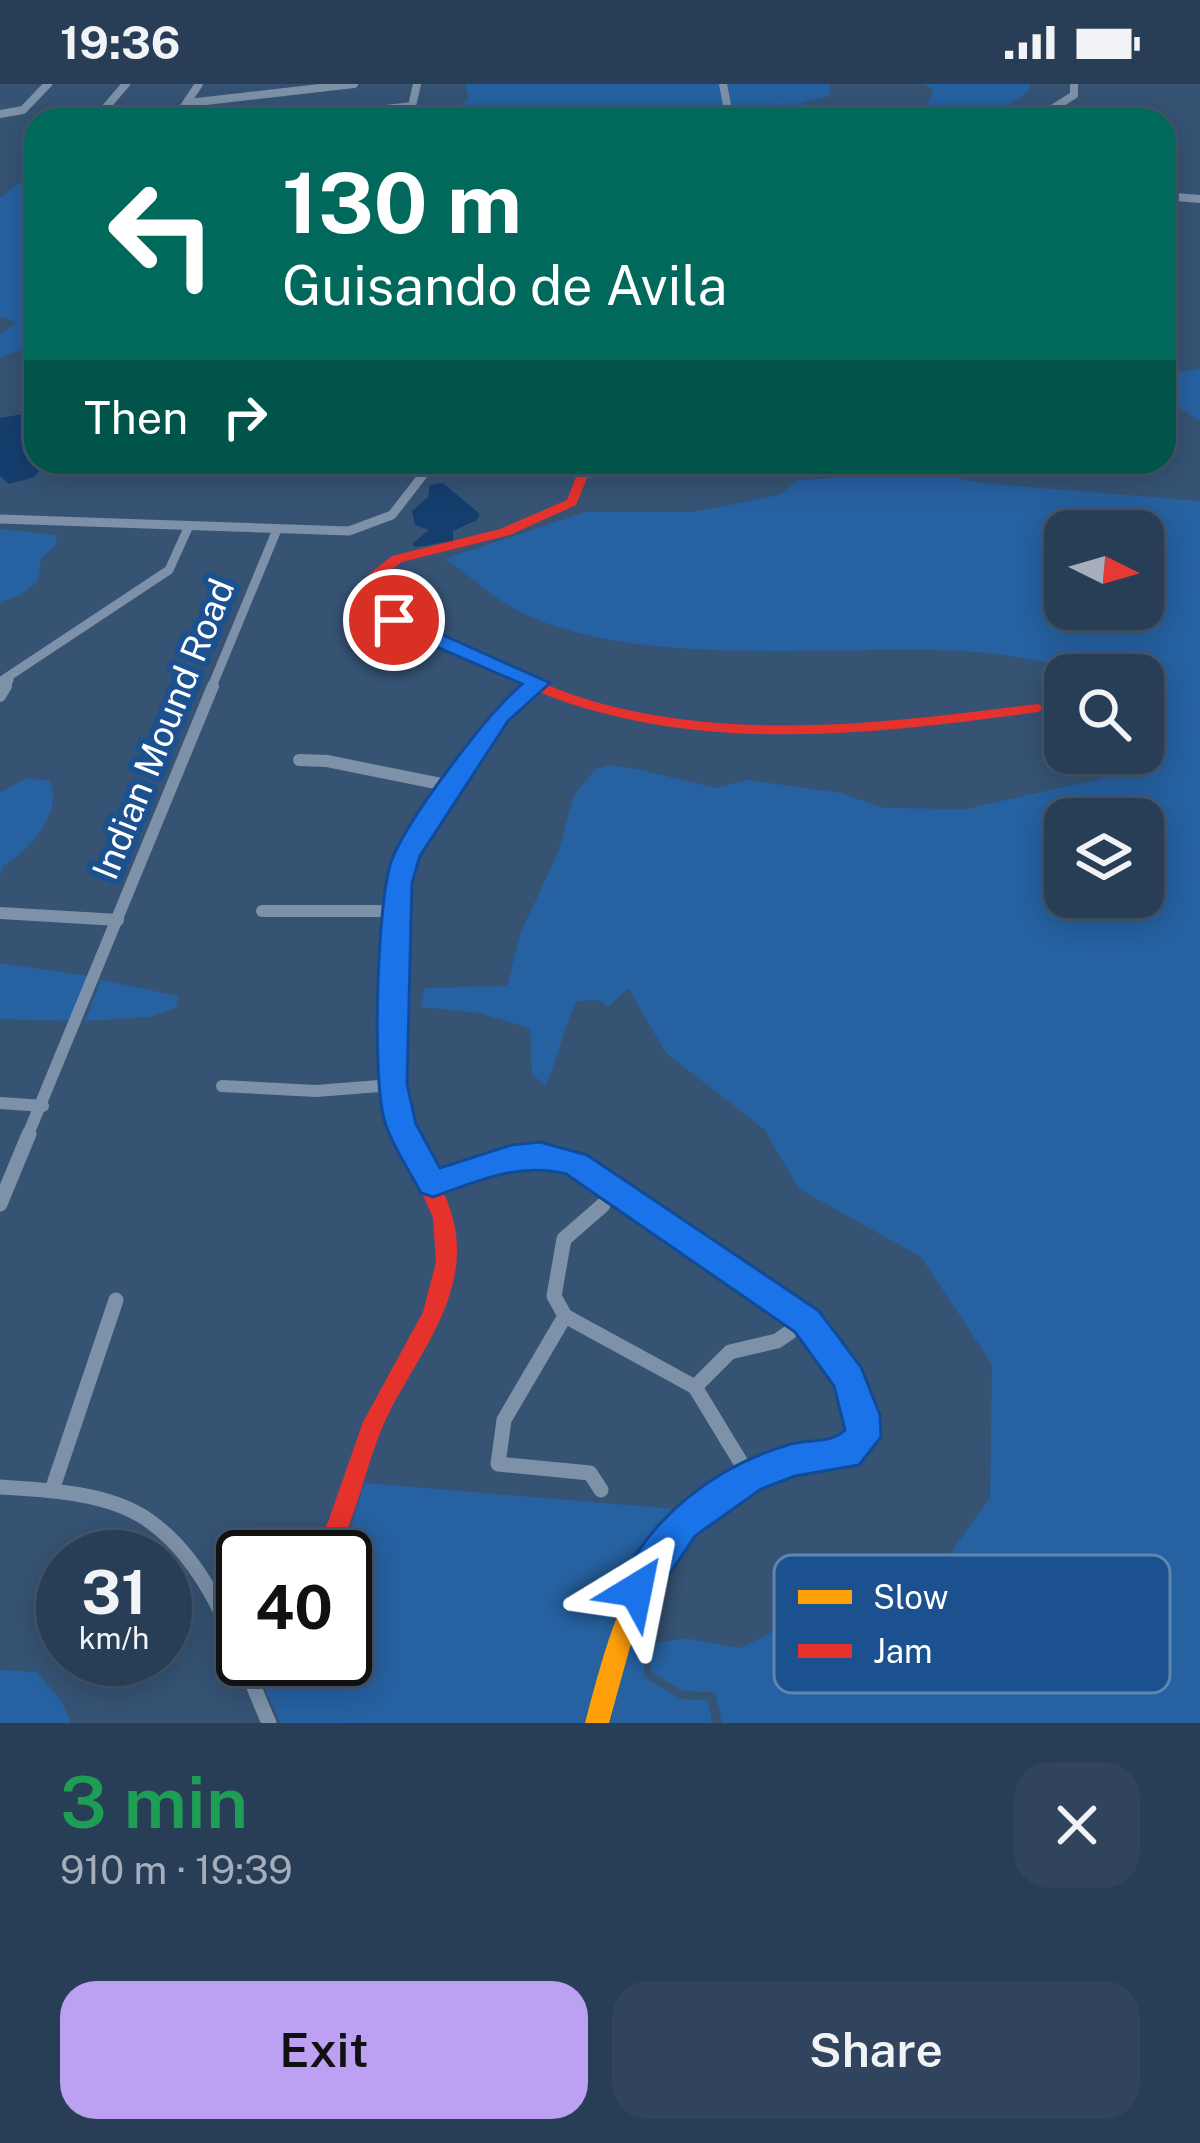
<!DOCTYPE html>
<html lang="en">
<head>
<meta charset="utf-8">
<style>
  body { margin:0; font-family:"Public Sans",sans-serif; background:#30455d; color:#f1f3f6; height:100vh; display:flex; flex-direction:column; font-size:45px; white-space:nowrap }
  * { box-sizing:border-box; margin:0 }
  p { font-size:39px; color:#a5aeba }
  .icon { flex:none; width:66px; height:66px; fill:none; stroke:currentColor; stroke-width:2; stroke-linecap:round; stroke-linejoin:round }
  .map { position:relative; height:1639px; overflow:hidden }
  .details { display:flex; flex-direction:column; background:#283e57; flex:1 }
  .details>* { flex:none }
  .hud { position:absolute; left:24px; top:24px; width:1152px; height:366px; border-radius:36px; box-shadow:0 6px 30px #0003,0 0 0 3px #44576d; background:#00695c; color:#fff; overflow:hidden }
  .needle { width:78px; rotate:95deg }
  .controls { position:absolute; left:1044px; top:426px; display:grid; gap:24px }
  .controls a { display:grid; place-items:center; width:120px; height:120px; border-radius:24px; background:#283e57; box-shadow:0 6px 30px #0003,0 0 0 3px #44576d; font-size:60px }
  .speed { position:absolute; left:36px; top:1446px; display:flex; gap:24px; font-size:60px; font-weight:700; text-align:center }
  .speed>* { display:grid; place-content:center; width:156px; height:156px; border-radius:50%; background:#283e57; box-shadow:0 6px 30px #0003,0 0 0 3px #44576d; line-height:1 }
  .speed small { font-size:30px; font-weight:400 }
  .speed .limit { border:6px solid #111; border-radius:18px; background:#fff; color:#111 }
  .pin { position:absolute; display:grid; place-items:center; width:102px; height:102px; color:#fff; margin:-51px; border:6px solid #fff; border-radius:50%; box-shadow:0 3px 12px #0007 }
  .me { position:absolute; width:132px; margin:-66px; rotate:35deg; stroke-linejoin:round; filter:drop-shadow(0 0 9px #0008) }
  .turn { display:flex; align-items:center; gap:42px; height:252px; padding:0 60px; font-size:54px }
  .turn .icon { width:156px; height:156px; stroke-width:2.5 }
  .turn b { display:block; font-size:84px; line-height:102px }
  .then { display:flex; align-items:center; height:114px; padding:0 60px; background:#0003; gap:24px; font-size:45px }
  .round { display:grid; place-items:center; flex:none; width:126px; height:126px; border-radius:36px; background:#30455d }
  .summary { display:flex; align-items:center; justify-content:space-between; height:204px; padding:0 60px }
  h1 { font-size:72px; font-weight:600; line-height:90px; color:#1e9e55 }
  .button { display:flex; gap:24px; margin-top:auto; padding:24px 60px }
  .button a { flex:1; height:138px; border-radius:36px; background:#bca0f2; color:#111; font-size:48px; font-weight:600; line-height:138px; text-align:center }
  .button a+a { background:#30455d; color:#f1f3f6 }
  .status { display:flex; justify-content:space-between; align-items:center; height:84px; padding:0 60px; background:#283e57; direction:ltr }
  .status svg { height:33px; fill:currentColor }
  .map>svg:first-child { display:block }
  .green { fill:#2661a1; fill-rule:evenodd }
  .water { fill:#153e6e }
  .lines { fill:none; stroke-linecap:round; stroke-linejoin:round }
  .street-far3 { stroke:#7d92a8; stroke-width:8 }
  .street-far2 { stroke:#7d92a8; stroke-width:9 }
  .street-far1 { stroke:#7d92a8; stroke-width:12 }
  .street { stroke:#7d92a8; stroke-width:15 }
  .slow { fill:#ff9f0a; fill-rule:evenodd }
  .jam { fill:#e5322d; fill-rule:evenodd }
  .route { fill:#1a73e8; stroke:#114b97; stroke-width:3 }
  .labels { text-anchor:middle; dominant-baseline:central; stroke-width:12; stroke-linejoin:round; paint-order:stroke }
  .street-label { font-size:36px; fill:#fff; stroke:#1b518f }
  .key { fill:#1b518f; stroke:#5f85b1; stroke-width:3 }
  .key-label { font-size:33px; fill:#fff }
</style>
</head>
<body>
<div class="status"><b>19:36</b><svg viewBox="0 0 49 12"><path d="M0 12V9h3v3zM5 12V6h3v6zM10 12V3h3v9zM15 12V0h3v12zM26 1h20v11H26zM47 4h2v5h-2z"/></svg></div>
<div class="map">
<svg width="1200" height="1639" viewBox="0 0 1200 1639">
  <rect width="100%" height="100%" fill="#365374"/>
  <g class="green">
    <path d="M466,0H829L830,12L800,19L829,36H811L771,5L808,36H460V21L468,15Z"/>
    <path d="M923,0H1031C1023,26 957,36 931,36L928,20L933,5Z"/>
    <path d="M36,95V260L0,274V250L17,239L0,232V114L19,99Z"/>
    <path d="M1200,284V337L1164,314V291Z"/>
    <path d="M933,388L980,399L1200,417V1639H722L715,1608L683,1607L651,1588L653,1560L684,1554L740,1564L812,1529L886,1511L940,1484L990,1414L992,1280L921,1173L799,1105L765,1046L666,969L628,904L608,923L600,916L577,917C562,946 559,973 545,1002L532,990L530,944L479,929L421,923L425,904L507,902L520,850L558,769L574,711L596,685L609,681L637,685L716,704L748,696L841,709L883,724L966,725L1100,695L1144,671L1143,591C1082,591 1026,570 964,567C833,560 639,586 520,528C493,514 471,492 445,475L586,428H693L779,411L799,396ZM1065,447H1143V525H1065ZM1065,735H1143V813H1065Z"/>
    <path d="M0,445L57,451L55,462L41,474L38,497L21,511L0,518Z"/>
    <path d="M26,694L49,697C65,727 28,768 3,782L0,791V709Z"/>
    <path d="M0,879L88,892L70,937L0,935Z"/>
    <path d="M101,896L178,912L176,924L149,933L85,937Z"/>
    <path d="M364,1399L686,1426C622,1473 608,1567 586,1639H281L251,1575H345V1473H332L350,1448Z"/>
    <path d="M637,1538L656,1551L645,1557L644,1593L681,1615L708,1616L712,1639H608Z"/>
    <path d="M0,1586L37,1588L62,1618L71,1639H0Z"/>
  </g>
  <g class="water">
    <path d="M36,328V378H47L34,393L9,400L0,392V334Z"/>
    <path d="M443,399L480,430L477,436L453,447V457L416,463L412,460L429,446L415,441L412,427L428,413L430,401Z"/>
  </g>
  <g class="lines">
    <g class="street-far3">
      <path d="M188,19L354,0"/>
      <path d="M1052,25L1075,34"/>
      <path d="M0,30L23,26L48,0"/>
      <path d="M95,36L126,0"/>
      <path d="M175,36L199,0"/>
      <path d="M291,36L412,22L417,0"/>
      <path d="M721,36L727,21L723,0"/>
      <path d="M1017,36L1052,25L1074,11V0"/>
      <path d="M1164,112L1200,115"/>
    </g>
    <g class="street-far2">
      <path d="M1164,343L1174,346"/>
      <path d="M0,435L349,447L392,431L433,378"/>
      <path d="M0,598L169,486L188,444"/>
      <path d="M4,605L9,596"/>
      <path d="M211,605L276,448"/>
    </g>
    <g class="street-far1">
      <path d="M0,612L6,602"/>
      <path d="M299,676L327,677L451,702"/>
      <path d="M262,827H397"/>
      <path d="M0,829L118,836"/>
      <path d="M222,1002L316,1007L392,1001"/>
      <path d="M0,1019L43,1022"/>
      <path d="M27,1053L213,602"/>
    </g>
    <g class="street">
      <path d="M0,1120L29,1050"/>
      <path d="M565,1232L695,1303L749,1392"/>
      <path d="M695,1303L730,1268L777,1257L790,1248"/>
      <path d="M0,1403C46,1406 106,1408 145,1434C212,1478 238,1569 269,1639"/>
      <path d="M52,1406L116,1216"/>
      <path d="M601,1406L590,1389L498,1380L504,1336L565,1232L554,1212L564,1155L603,1121"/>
    </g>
    <g class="slow">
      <path d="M538,595L543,596L545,599L543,602C487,656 422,722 406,802C403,817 404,833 403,849L395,855L389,853L387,849C388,824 388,800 397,776C413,728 494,617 538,595Z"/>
      <path d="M519,1066L583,1075L814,1231L856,1287L873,1331L874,1353L871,1360L861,1368L829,1381L763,1398L726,1418L696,1443L672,1471L653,1502L630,1563L609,1639H585C613,1533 639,1433 748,1384C779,1369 814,1368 845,1354L852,1349L851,1331L840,1299L800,1243L572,1087L519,1082L433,1108L426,1106L423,1100L426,1094Z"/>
    </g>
    <g class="jam">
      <path d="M652,378H685L679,382L587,394L576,421L510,451L402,478L382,492L377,516C409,540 446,555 482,571C518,588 554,606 592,617C737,659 892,638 1038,620L1045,624L1038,628C888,648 732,668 584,624C546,613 510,595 475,579C437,561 393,546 363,517L369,490L392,472L500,445L567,416L578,388Z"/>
      <path d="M395,843L403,849C400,906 390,967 405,1023C417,1067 450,1104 456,1150C465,1224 409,1281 382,1344C364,1387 357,1433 334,1473H310L328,1438L363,1338L423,1228L436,1178L433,1134L392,1040L383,1002L380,936L387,849Z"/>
    </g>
  </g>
  <path class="route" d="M394,529L550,599L508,637L420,772L412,799L407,1000L416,1040L440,1084L511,1061L540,1058L587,1071L819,1227L861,1283L880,1331L881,1353L859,1381L795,1392L761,1405L695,1452L650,1519L636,1525L623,1519L617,1506C648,1433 717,1381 791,1360C809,1355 831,1360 845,1346L834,1302L795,1248L566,1090C518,1078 478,1097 433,1113L421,1109C409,1086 391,1060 384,1035C372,991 377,820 391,778C406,736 487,630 522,600L386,541L383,536Z"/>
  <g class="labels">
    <g class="street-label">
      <text transform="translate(163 645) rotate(-68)">Indian Mound Road</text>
    </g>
  </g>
  <rect x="774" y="1471" width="396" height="138" rx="18" class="key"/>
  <rect x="798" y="1506" width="54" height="14" fill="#ff9f0a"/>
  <rect x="798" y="1560" width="54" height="14" fill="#e5322d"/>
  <g class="key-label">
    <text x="873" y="1525">Slow</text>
    <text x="873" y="1579">Jam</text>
  </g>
</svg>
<div class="controls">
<a><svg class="needle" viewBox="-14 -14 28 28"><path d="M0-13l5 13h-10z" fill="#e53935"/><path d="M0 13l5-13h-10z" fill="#a5aeba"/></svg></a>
<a><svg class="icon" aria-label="search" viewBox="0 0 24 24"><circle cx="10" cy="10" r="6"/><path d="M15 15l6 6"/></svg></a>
<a><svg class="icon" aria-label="layers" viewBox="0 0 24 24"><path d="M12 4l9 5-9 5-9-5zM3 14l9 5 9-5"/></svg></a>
</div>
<div class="speed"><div>31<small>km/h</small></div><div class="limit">40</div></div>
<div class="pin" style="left:394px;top:536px;background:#d93025"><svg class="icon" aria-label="arrive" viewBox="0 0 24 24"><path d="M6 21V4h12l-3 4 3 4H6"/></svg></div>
<svg class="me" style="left:636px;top:1506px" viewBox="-20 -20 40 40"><path d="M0-17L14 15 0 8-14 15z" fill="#1a73e8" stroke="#fff" stroke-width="4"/></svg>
<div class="hud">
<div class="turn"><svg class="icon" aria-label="left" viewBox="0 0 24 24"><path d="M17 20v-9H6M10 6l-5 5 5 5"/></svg><div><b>130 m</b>Guisando de Avila</div></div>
<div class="then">Then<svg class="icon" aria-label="right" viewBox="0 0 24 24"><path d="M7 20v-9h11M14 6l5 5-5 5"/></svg></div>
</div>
</div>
<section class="details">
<div class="summary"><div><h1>3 min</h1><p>910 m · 19:39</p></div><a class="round"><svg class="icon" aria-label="close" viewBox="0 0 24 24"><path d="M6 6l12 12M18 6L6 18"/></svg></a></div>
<div class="button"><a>Exit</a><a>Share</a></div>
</section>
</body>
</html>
